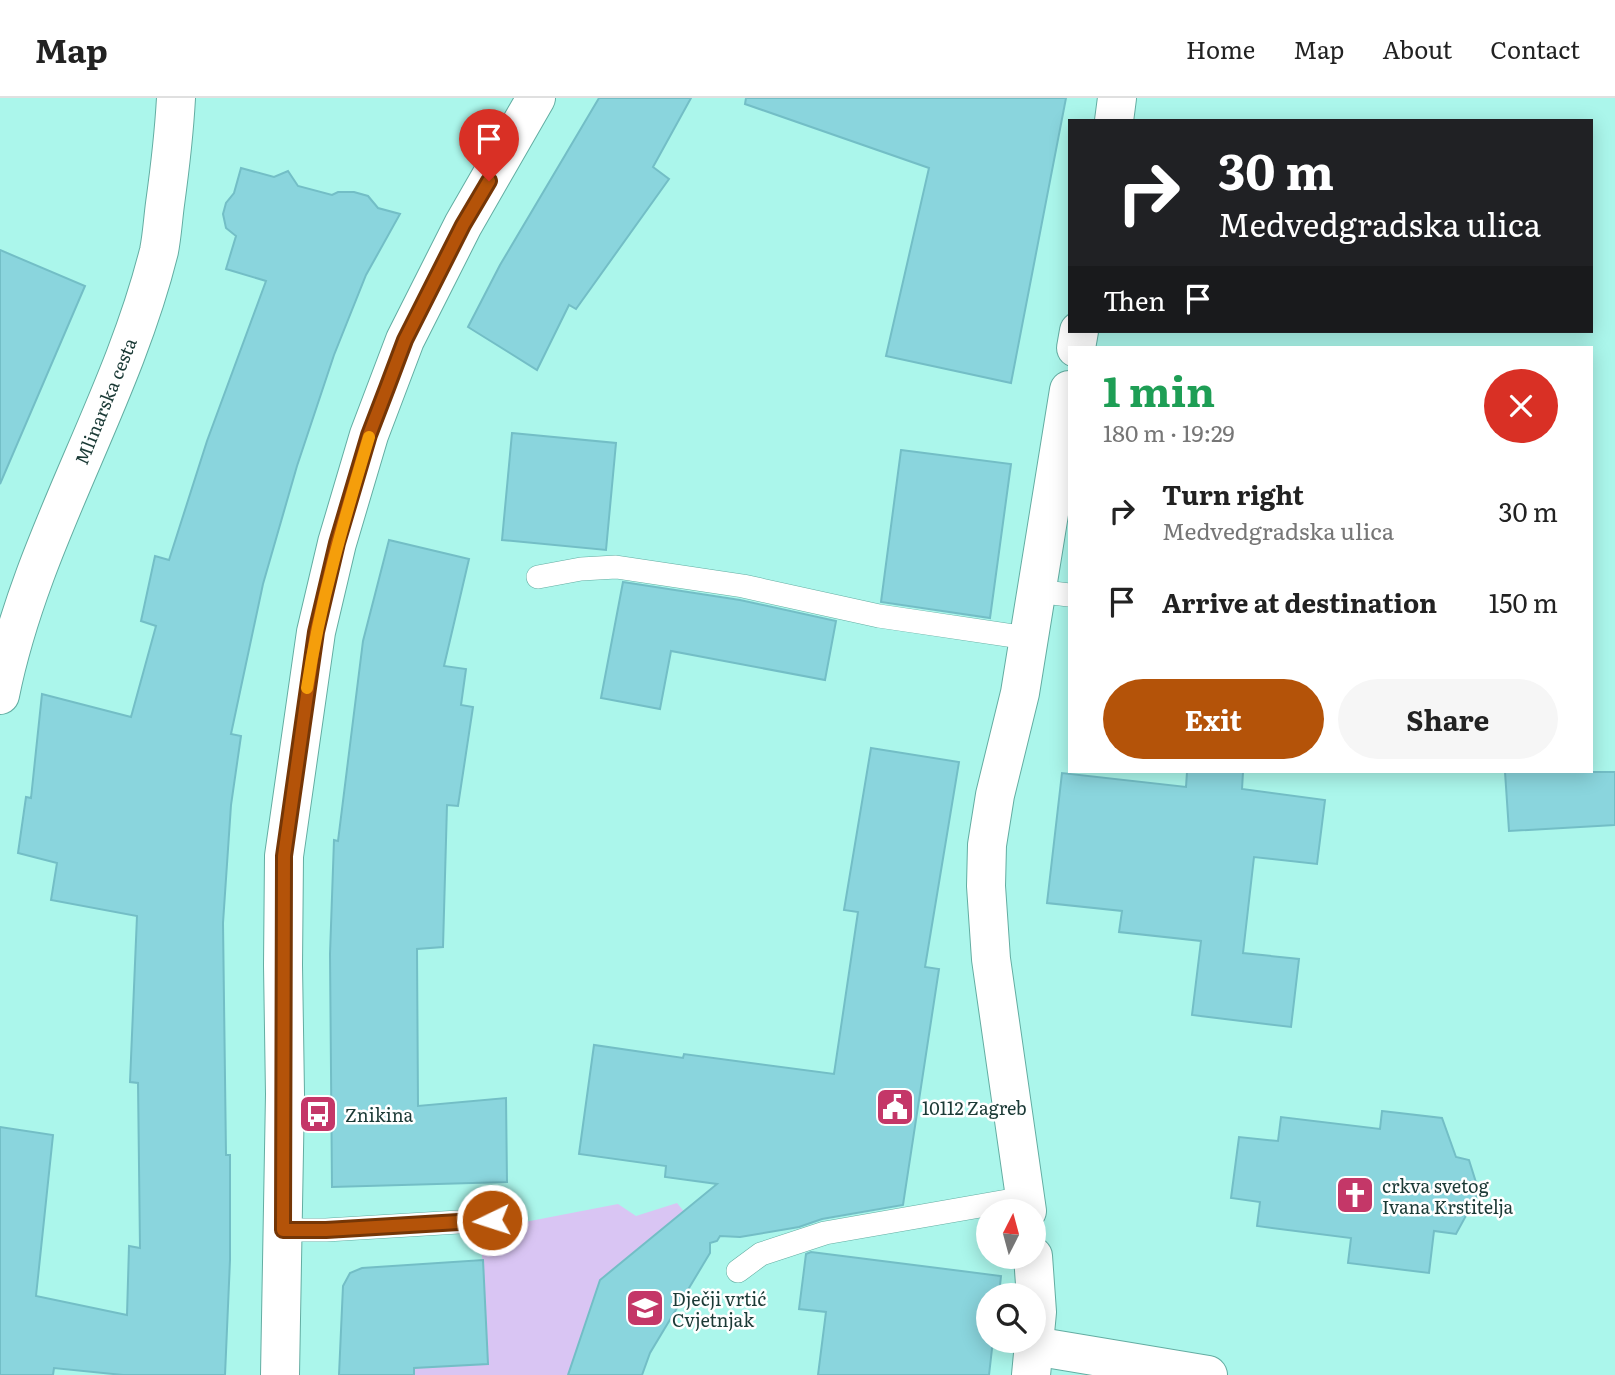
<!DOCTYPE html>
<html lang="en">
<head>
<meta charset="utf-8">
<style>
  body { margin:0; font-family:Literata,serif; background:#f6f6f6; color:#222; height:100vh; display:flex; flex-direction:column; font-size:26px; white-space:nowrap }
  * { box-sizing:border-box; margin:0 }
  p { font-size:23px; color:#767676 }
  .icon { flex:none; width:38px; height:38px; fill:none; stroke:currentColor; stroke-width:2; stroke-linecap:round; stroke-linejoin:round }
  .map { position:relative; flex:1; overflow:hidden }
  .details { position:absolute; left:1068px; top:248px; width:525px; height:427px; display:flex; flex-direction:column; background:#fff; border-radius:0px; box-shadow:0 4px 18px #0003 }
  .details>* { flex:none }
  .banner { position:absolute; left:1068px; top:21px; width:525px; height:214px; border-radius:0px; box-shadow:0 4px 18px #0003; background:#202124; color:#fff; overflow:hidden }
  .needle { width:46px; rotate:6deg }
  .tools { position:absolute; left:976px; top:1101px; display:grid; gap:14px }
  .tools a { display:grid; place-items:center; width:70px; height:70px; border-radius:50%; background:#fff; box-shadow:0 4px 18px #0003; font-size:35px }
  .pin { position:absolute; display:grid; place-items:center; width:60px; height:60px; color:#fff; margin:-72px -30px; border-radius:50% 50% 50% 0; rotate:-45deg; box-shadow:0 0 7px #0007 }
  .pin .icon { rotate:45deg }
  .me { position:absolute; width:77px; margin:-38px; rotate:266deg; stroke-linejoin:round; filter:drop-shadow(0 0 5px #0008) }
  .turn { display:flex; align-items:center; gap:24px; height:147px; padding:0 35px; font-size:32px }
  .turn .icon { width:91px; height:91px; stroke-width:2.5 }
  .turn b { display:block; font-size:49px; line-height:60px }
  .then { display:flex; align-items:center; height:66px; padding:0 35px; background:#0003; gap:14px; font-size:26px }
  .round { display:grid; place-items:center; flex:none; width:74px; height:74px; border-radius:37px; background:#f6f6f6 }
  .head { display:flex; align-items:center; justify-content:space-between; height:119px; padding:0 35px }
  h1 { font-size:42px; font-weight:700; line-height:52px; color:#1e9e55 }
  .cta { display:flex; gap:14px; margin-top:auto; padding:14px 35px }
  .cta a { flex:1; height:80px; border-radius:42px; background:#b45309; color:#fff; font-size:28px; font-weight:700; line-height:80px; text-align:center }
  .cta a+a { background:#f6f6f6; color:#222 }
  ul { padding:0; list-style:none }
  li { display:flex; align-items:center; gap:21px; height:91px; padding:0 35px }
  li div { flex:1 }
  li b { display:block; font-size:26px }
  li em { font-style:normal }
  header { display:flex; align-items:center; gap:42px; box-sizing:border-box; height:98px; padding:0 35px; background:#fff; border-bottom:2px solid #e0e0e0 }
  header strong { font-size:33px }
  nav { display:flex; gap:38px; margin-inline-start:auto; font-size:24px }
  .map>svg:first-child { display:block }
  .green { fill:#d9c5f3 }
  .building { fill:#8ad5dd; stroke:#73bec6; stroke-width:2 }
  .lines { fill:none; stroke-linecap:round; stroke-linejoin:round }
  .lane-casing { stroke:#63ada2; stroke-width:24 }
  .street-casing { stroke:#63ada2; stroke-width:40 }
  .secondary-casing { stroke:#63ada2; stroke-width:40 }
  .lane { stroke:#fff; stroke-width:23 }
  .street { stroke:#fff; stroke-width:38 }
  .secondary { stroke:#fff; stroke-width:38 }
  .route-casing { stroke:#753606; stroke-width:18 }
  .route { stroke:#b45309; stroke-width:12 }
  .slow { stroke:#f59e0b; stroke-width:12 }
  .labels { text-anchor:middle; dominant-baseline:central; stroke-width:5; stroke-linejoin:round; paint-order:stroke }
  .street-label { font-size:18px; fill:#1b3a36; stroke:#fff }
  .poi-label { font-size:18px; fill:#1b3a36; stroke:#fff; text-anchor:start }
</style>
</head>
<body>
<header>
<strong>Map</strong>
<nav><a>Home</a><a>Map</a><a>About</a><a>Contact</a></nav>
</header>
<div class="map">
<svg width="1615" height="1277" viewBox="0 0 1615 1277">
  <rect width="100%" height="100%" fill="#abf6eb"/>
  <path class="green" d="M677,1105L690,1121L573,1277H414V1256L454,1268L488,1266L481,1141L478,1133L618,1106L636,1118Z"/>
  <g class="building">
    <path d="M599,0H691L653,69L669,81L576,211L569,207L537,272L468,229L500,167Z"/>
    <path d="M746,0H1066L1011,285L886,258L929,70L745,6Z"/>
    <path d="M241,70L274,79L288,73L298,88L332,97L338,94H354L368,98L378,110L400,116L366,177L334,257L297,368L263,486L231,636L241,638L231,707L223,825L226,1057H230V1162L225,1277H123L54,1270L53,1277H0V1029L53,1037L36,1198L127,1217L129,1148L140,1150L138,985L130,984L137,818L51,802L57,765L18,755L26,699L31,700L42,596L131,619L156,528L141,523L155,458L169,462L207,343L266,183L226,171L236,138L226,130L223,116L226,105L234,95Z"/>
    <path d="M0,152L85,188L0,386Z"/>
    <path d="M512,335L616,345L606,452L502,442Z"/>
    <path d="M901,352L1011,366L990,520L881,504Z"/>
    <path d="M389,442L469,461L444,568L466,571L461,607L473,609L458,708L447,707L443,849L417,851L418,1008L506,1000L507,1084L332,1089L330,856L334,742L338,743L363,543Z"/>
    <path d="M623,484L740,502L836,523L825,582L671,553L660,611L601,600Z"/>
    <path d="M871,650L959,664L925,869L939,871L903,1107L822,1121L799,1129L740,1139L720,1138L717,1143L710,1145V1155L650,1255L642,1277H568L600,1182L717,1086L665,1079L666,1068L579,1056L594,947L683,960L684,956L834,976L858,814L844,812Z"/>
    <path d="M1187,674H1243L1242,691L1325,702L1317,766L1254,759L1243,855L1299,861L1291,929L1192,917L1201,843L1119,834L1122,813L1047,805L1062,675L1186,689Z"/>
    <path d="M1505,674H1615V727L1509,733Z"/>
    <path d="M1382,1013L1442,1020L1456,1059L1469,1062L1479,1094L1456,1136L1434,1133L1429,1175L1348,1165L1351,1140L1257,1128L1260,1104L1231,1100L1239,1039L1278,1043L1281,1019L1380,1031Z"/>
    <path d="M811,1154L1001,1178L999,1197H989V1242H993L989,1277H818L826,1214L799,1211L806,1156Z"/>
    <path d="M483,1162L488,1266L414,1270V1277H339L343,1188L350,1175L362,1170Z"/>
  </g>
  <g class="lines">
    <defs>
      <g id="lane">
        <path d="M538,479L581,471L616,469L743,488L879,518L1028,540"/>
        <path d="M1036,493L1069,497"/>
        <path d="M283,1132H326L492,1122"/>
        <path d="M738,1173L761,1156L825,1135L1025,1100"/>
      </g>
      <path id="street" d="M1034,1248L1208,1277"/>
      <g id="secondary">
        <path d="M1114,23L1117,0"/>
        <path d="M1076,250L1079,233"/>
        <path d="M0,597C31,442 121,306 159,153C162,138 163,121 165,106C170,70 174,36 176,0"/>
        <path d="M1027,1113L991,861L986,788L987,747L995,697L1020,595L1069,292"/>
        <path d="M280,1277L285,996L283,867L284,758L316,534L337,445L369,337L405,242L463,127L536,0"/>
        <path d="M1031,1277L1037,1214L1033,1158"/>
      </g>
    </defs>
    <use href="#lane" class="lane-casing"/>
    <use href="#street" class="street-casing"/>
    <use href="#secondary" class="secondary-casing"/>
    <use href="#lane" class="lane"/>
    <use href="#street" class="street"/>
    <use href="#secondary" class="secondary"/>
  </g>
  <g class="lines">
    <defs>
      <path id="route" d="M489,83L463,127L405,242L387,290L369,337L337,445L316,534L284,758L283,1132H326L492,1122"/>
    </defs>
    <use href="#route" class="route-casing"/>
    <use href="#route" class="route"/>
    <path class="slow" d="M307,590C320,504 344,422 369,339"/>
  </g>
  <defs>
    <symbol id="civic-square" viewBox="-11 -11 22 22"><rect x="-9" y="-9" width="18" height="18" rx="4" fill="#c43768" stroke="#fff"/><path d="M-.6-6.5H3V-4.5H.6V-3L4-1V1h2V6H-6V1h2V-1L-.6-3ZM-1.2 2.5V6h2.4V2.5Z" fill="#fff"/></symbol>
    <symbol id="bus-square" viewBox="-11 -11 22 22"><rect x="-9" y="-9" width="18" height="18" rx="4" fill="#c43768" stroke="#fff"/><path d="M-5-6H5V4H4V6H2V4H-2V6H-4V4H-5ZM-3.5-4V0h7V-4ZM-3.5 1.2v1.5H-2V1.2ZM2 1.2v1.5H3.5V1.2Z" fill="#fff"/></symbol>
    <symbol id="church-square" viewBox="-11 -11 22 22"><rect x="-9" y="-9" width="18" height="18" rx="4" fill="#c43768" stroke="#fff"/><path d="M-1.2-6h2.4v3.5h3.3v2.4h-3.3V6h-2.4V-.1h-3.3v-2.4h3.3Z" fill="#fff"/></symbol>
    <symbol id="school-square" viewBox="-11 -11 22 22"><rect x="-9" y="-9" width="18" height="18" rx="4" fill="#c43768" stroke="#fff"/><path d="M0-5L7-2L0 1L-7-2ZM-4 1L0 2.5L4 1V4Q0 6-4 4Z" fill="#fff"/></symbol>
  </defs>
  <g fill-rule="evenodd">
    <use href="#civic-square" x="873" y="987" width="44" height="44"/>
    <use href="#bus-square" x="296" y="994" width="44" height="44"/>
    <use href="#church-square" x="1333" y="1075" width="44" height="44"/>
    <use href="#school-square" x="623" y="1188" width="44" height="44"/>
  </g>
  <g class="labels">
    <g class="street-label">
      <text transform="translate(105 303) rotate(-68)">Mlinarska cesta</text>
    </g>
    <g class="poi-label">
      <text x="922" y="1009">10112 Zagreb</text>
      <text x="345" y="1016">Znikina</text>
      <text x="1382" y="1087">crkva svetog<tspan x="1382" dy="21">Ivana Krstitelja</tspan></text>
      <text x="672" y="1200">Dječji vrtić<tspan x="672" dy="21">Cvjetnjak</tspan></text>
    </g>
  </g>
</svg>
<div class="tools">
<a><svg class="needle" viewBox="-14 -14 28 28"><path d="M0-13l5 13h-10z" fill="#e53935"/><path d="M0 13l5-13h-10z" fill="#767676"/></svg></a>
<a><svg class="icon" aria-label="search" viewBox="0 0 24 24"><circle cx="10" cy="10" r="6"/><path d="M15 15l6 6"/></svg></a>
</div>
<div class="pin" style="left:489px;top:83px;background:#d93025"><svg class="icon" aria-label="arrive" viewBox="0 0 24 24"><path d="M6 21V4h12l-3 4 3 4H6"/></svg></div>
<svg class="me" style="left:492px;top:1122px" viewBox="-20 -20 40 40"><circle r="17" fill="#b45309" stroke="#fff" stroke-width="3"/><path d="M0-11L8 9 0 5-8 9z" fill="#fff"/></svg>
<div class="banner">
<div class="turn"><svg class="icon" aria-label="right" viewBox="0 0 24 24"><path d="M7 20v-9h11M14 6l5 5-5 5"/></svg><div><b>30 m</b>Medvedgradska ulica</div></div>
<div class="then">Then<svg class="icon" aria-label="arrive" viewBox="0 0 24 24"><path d="M6 21V4h12l-3 4 3 4H6"/></svg></div>
</div>
<section class="details">
<div class="head"><div><h1>1 min</h1><p>180 m · 19:29</p></div><a class="round" style="background:#d93025;color:#fff"><svg class="icon" aria-label="close" viewBox="0 0 24 24"><path d="M6 6l12 12M18 6L6 18"/></svg></a></div>
<ul>
<li><svg class="icon" aria-label="right" viewBox="0 0 24 24"><path d="M7 20v-9h11M14 6l5 5-5 5"/></svg><div><b>Turn right</b><p>Medvedgradska ulica</p></div><em>30 m</em></li>
<li><svg class="icon" aria-label="arrive" viewBox="0 0 24 24"><path d="M6 21V4h12l-3 4 3 4H6"/></svg><div><b>Arrive at destination</b></div><em>150 m</em></li>
</ul>
<div class="cta"><a>Exit</a><a>Share</a></div>
</section>
</div>
</body>
</html>
